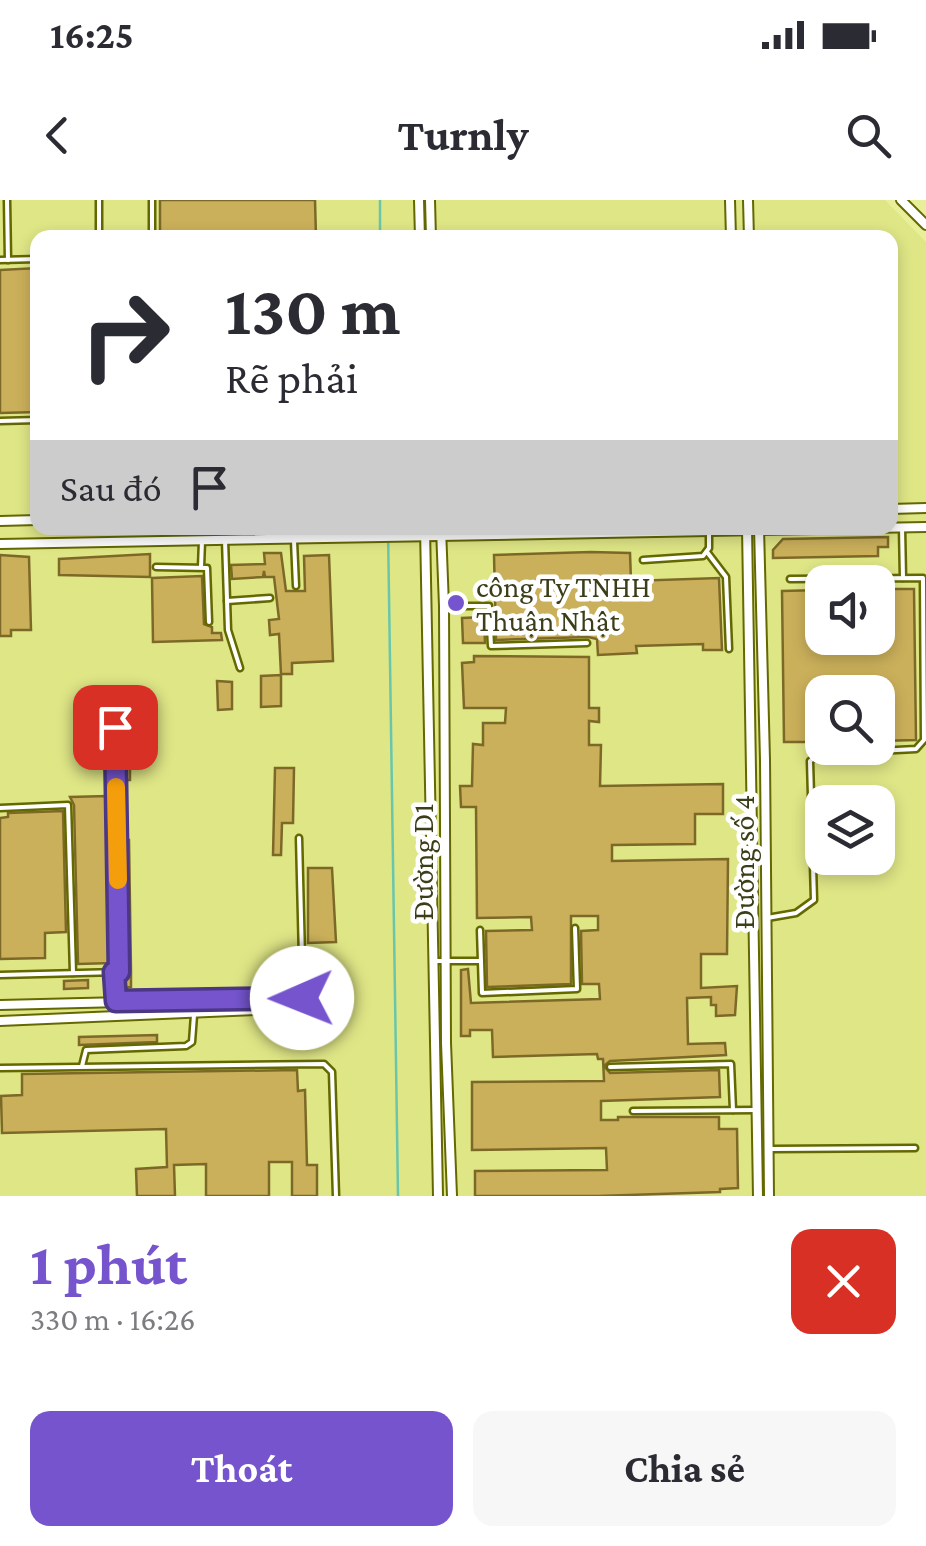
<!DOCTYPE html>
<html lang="vi">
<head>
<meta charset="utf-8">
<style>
  body { margin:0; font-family:"Crimson Pro",serif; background:#f7f7f7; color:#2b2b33; height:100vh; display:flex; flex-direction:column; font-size:38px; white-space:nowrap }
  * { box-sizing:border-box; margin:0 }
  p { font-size:32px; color:#7c7c81 }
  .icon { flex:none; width:55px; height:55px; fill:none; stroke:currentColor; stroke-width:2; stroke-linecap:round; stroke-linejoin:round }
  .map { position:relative; height:996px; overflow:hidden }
  .details { display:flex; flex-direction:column; background:#fff; flex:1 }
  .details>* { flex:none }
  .guide { position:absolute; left:30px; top:30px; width:868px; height:305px; border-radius:20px; box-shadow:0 5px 15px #0003; background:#fff; color:#2b2b33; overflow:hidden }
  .buttons { position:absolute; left:805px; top:365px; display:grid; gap:20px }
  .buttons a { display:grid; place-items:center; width:90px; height:90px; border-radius:20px; background:#fff; box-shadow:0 5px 15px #0003; font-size:50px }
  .pin { position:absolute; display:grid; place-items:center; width:85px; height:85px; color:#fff; margin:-42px; border-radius:20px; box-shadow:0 5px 15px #0006 }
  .me { position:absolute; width:110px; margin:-55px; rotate:269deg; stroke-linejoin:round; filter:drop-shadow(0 0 8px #0008) }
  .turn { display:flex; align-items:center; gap:35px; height:210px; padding:0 30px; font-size:45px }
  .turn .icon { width:130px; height:130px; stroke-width:2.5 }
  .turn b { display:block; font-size:70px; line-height:85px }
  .then { display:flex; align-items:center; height:95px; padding:0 30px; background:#0003; gap:20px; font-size:38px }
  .round { display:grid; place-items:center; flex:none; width:105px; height:105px; border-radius:20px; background:#f7f7f7 }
  .head { display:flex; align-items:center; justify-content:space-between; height:170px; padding:0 30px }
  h1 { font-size:60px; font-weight:700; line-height:75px; color:#7554cd }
  .button { display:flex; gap:20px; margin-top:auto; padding:20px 30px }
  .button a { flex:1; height:115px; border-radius:20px; background:#7554cd; color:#fff; font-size:40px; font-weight:700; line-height:115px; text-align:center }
  .button a+a { background:#f7f7f7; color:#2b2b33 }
  .status { display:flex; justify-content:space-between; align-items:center; height:70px; padding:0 50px; background:#fff; direction:ltr }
  .status svg { height:28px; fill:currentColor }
  header { display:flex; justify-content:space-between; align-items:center; height:130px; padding:0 30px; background:#fff; font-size:45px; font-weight:700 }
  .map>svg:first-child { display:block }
  .built { fill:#dfe686; fill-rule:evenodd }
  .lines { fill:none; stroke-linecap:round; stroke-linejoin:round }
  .stream { stroke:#6ac6ab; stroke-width:2.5 }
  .building { fill:#cbb05b; stroke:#7d6927; stroke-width:2.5 }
  .lane-casing { stroke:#646801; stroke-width:9 }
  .street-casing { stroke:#646801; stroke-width:12 }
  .lane { stroke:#fff; stroke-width:4 }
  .street { stroke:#fff; stroke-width:8 }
  .route-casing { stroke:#4c3785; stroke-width:25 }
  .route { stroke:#7554cd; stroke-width:18 }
  .slow { stroke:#f59e0b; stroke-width:18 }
  .poi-dot { fill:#7554cd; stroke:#fff; stroke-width:4 }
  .labels { text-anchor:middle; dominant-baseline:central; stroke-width:9; stroke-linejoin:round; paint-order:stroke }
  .poi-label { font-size:30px; fill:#3c3e1a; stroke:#fff; text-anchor:start }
  .street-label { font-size:30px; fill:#3c3e1a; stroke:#fff }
</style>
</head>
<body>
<div class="status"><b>16:25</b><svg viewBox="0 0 49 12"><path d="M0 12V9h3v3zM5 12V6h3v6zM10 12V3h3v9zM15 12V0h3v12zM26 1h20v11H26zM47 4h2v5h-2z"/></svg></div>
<header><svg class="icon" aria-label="back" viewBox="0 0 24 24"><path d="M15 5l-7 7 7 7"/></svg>Turnly<svg class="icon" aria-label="search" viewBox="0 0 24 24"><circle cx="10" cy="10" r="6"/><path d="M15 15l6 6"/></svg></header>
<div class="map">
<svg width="926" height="996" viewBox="0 0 926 996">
  <rect width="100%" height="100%" fill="#e9ef98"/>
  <path class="built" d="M0,0H885L926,42V996H0ZM38,38H890V328H38ZM822,382H878V438H822ZM822,492H878V548H822ZM822,602H878V658H822Z"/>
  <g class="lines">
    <g class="stream">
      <path d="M380,0V38"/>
      <path d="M388,328L398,996"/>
    </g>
  </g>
  <g class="building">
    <path d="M160,0H315L316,38H160Z"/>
    <path d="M38,68V212L0,213V70Z"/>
    <path d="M888,337V347H878V356L773,358V350L783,339Z"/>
    <path d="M591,352L630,353L631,381L719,378L722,450H703V444L636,446L637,453L598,455L597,439L588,437L496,440L494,355Z"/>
    <path d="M264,353H281L286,391H305L304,356L329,355L333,461L292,463V474H281L279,434L270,435L269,420L279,419L274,377H265L264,371L263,377L232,379L231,365L265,364Z"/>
    <path d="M150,354V377L59,375V359Z"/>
    <path d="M0,355L29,357L31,430H11V436H0Z"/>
    <path d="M202,376L204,424L212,427V433H221L222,440L153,442L152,378Z"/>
    <path d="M878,389H914L916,540L878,541V492H822V542H784L782,391L822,390V438H878Z"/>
    <path d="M484,417L485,443H463L462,418Z"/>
    <path d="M474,456L589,457V508H599V522L589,521V545H601L600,586L723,584V614H695V644L612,645V661L728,659L727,754H701V788L737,786L735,815L716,816V805H711V797L687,798L688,844L725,843L726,855L610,861L604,866L610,873L719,870L720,897L601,901V920H618V917H719V929H737L738,988L720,989V992L598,996H475V971L607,970L606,948L472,950V882L604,881L603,859H598L597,854L493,857L492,830H470V836H461V770L468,769L471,803L600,799L599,784H582L581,731L598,730V716H571V784L487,787L486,731L532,730L531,717L477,718L476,607H461L460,586H472L473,544L483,545V523H505L506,508H464L462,463L474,462Z"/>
    <path d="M281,475V506L261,507V476Z"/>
    <path d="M217,481L232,482V509L218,510Z"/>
    <path d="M143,489L144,509L129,510L130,525H120L119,510H87V490Z"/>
    <path d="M121,545H130V580H122Z"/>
    <path d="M275,568H294L293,623H282L281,655H273Z"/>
    <path d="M108,596L113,763L78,764L74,605L70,597Z"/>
    <path d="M63,611L66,732L45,733V758L0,759V618L8,617V613Z"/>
    <path d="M122,640H129L131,772V787L122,788Z"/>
    <path d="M308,668H332L336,742L308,743Z"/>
    <path d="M88,780V788L64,789V781Z"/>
    <path d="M157,835V842L79,845V837Z"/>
    <path d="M297,870L298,891L305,890L307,965H317V996H292V962H269V996H206V964L174,965L175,996H137L136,969L167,967L166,929L2,933L1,896L22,895V874Z"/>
  </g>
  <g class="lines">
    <defs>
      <g id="lane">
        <path d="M7,0L8,60"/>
        <path d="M99,0V38"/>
        <path d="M152,0V38"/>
        <path d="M0,60L38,59"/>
        <path d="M0,221L38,220"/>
        <path d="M902,328L903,378"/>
        <path d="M225,340L228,430L240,468"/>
        <path d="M294,341L296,386"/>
        <path d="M707,352L726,377L729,449"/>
        <path d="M643,360L703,356L709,348V333"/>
        <path d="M156,367L207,368L209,422"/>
        <path d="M201,367L202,341"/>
        <path d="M227,401L270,398"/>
        <path d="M444,406H489L491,446L587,443"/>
        <path d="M0,608L68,605L73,773"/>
        <path d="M299,638L303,798"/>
        <path d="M767,718L796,713L814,700L810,561L819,554L916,549L924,540L923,378L790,379"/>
        <path d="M480,730L482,793L577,789L575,728"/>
        <path d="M435,761H481"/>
        <path d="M114,772L116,801"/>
        <path d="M0,775L119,772L115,527"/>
        <path d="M82,866L86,850L186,846L192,842L194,815"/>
        <path d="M610,867L731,864L733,910"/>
        <path d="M0,868L324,864L332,872L336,996"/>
        <path d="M633,911L756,910"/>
        <path d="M772,949L915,948"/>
      </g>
      <g id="street">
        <path d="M419,0L420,38"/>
        <path d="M430,0L431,38"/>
        <path d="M730,0L731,38"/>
        <path d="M748,0L749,38"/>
        <path d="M901,0L926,25"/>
        <path d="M890,309L926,308"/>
        <path d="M0,321L38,320"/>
        <path d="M425,328L438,996"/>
        <path d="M441,328L444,406L446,843L452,996"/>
        <path d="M747,328L758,996"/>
        <path d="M759,328L765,560L769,996"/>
        <path d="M0,344L926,327"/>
        <path d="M0,805L331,797"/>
        <path d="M302,808L332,807"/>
        <path d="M0,821L302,808L303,798"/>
      </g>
    </defs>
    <use href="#lane" class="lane-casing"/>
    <use href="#street" class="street-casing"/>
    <use href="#lane" class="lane"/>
    <use href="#street" class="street"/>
  </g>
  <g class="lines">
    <defs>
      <path id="route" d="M115,527L119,772H114L116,801L302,798"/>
    </defs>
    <use href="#route" class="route-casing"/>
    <use href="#route" class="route"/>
    <path class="slow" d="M116,587L118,680"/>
  </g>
  <circle class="poi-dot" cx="456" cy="403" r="10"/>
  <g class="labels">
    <g class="poi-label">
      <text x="476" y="386">công Ty TNHH<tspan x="476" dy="34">Thuận Nhật</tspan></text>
    </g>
    <g class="street-label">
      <text transform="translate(422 662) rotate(-90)">Đường D1</text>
      <text transform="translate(743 662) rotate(-90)">Đường số 4</text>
    </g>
  </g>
</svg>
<div class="buttons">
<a><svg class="icon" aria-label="sound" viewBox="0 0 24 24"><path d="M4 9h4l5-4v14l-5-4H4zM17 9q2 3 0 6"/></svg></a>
<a><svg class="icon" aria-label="search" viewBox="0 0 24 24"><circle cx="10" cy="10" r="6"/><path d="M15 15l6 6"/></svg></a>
<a><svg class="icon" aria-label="layers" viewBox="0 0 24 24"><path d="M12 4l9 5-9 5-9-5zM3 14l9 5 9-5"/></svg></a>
</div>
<div class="pin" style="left:115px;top:527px;background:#d93025"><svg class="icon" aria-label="arrive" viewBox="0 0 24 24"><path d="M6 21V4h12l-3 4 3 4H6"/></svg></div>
<svg class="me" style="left:302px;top:798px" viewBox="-20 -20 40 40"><circle r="19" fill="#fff"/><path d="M0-13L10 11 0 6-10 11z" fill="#7554cd"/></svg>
<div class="guide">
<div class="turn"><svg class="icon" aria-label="right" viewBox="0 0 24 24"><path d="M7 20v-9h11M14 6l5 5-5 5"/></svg><div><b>130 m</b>Rẽ phải</div></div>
<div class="then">Sau đó<svg class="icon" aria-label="arrive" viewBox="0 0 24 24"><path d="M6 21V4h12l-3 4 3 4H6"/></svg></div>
</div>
</div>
<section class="details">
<div class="head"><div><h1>1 phút</h1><p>330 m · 16:26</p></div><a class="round" style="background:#d93025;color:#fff"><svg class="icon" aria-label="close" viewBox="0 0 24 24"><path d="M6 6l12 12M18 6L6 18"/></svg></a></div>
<div class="button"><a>Thoát</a><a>Chia sẻ</a></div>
</section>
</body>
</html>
